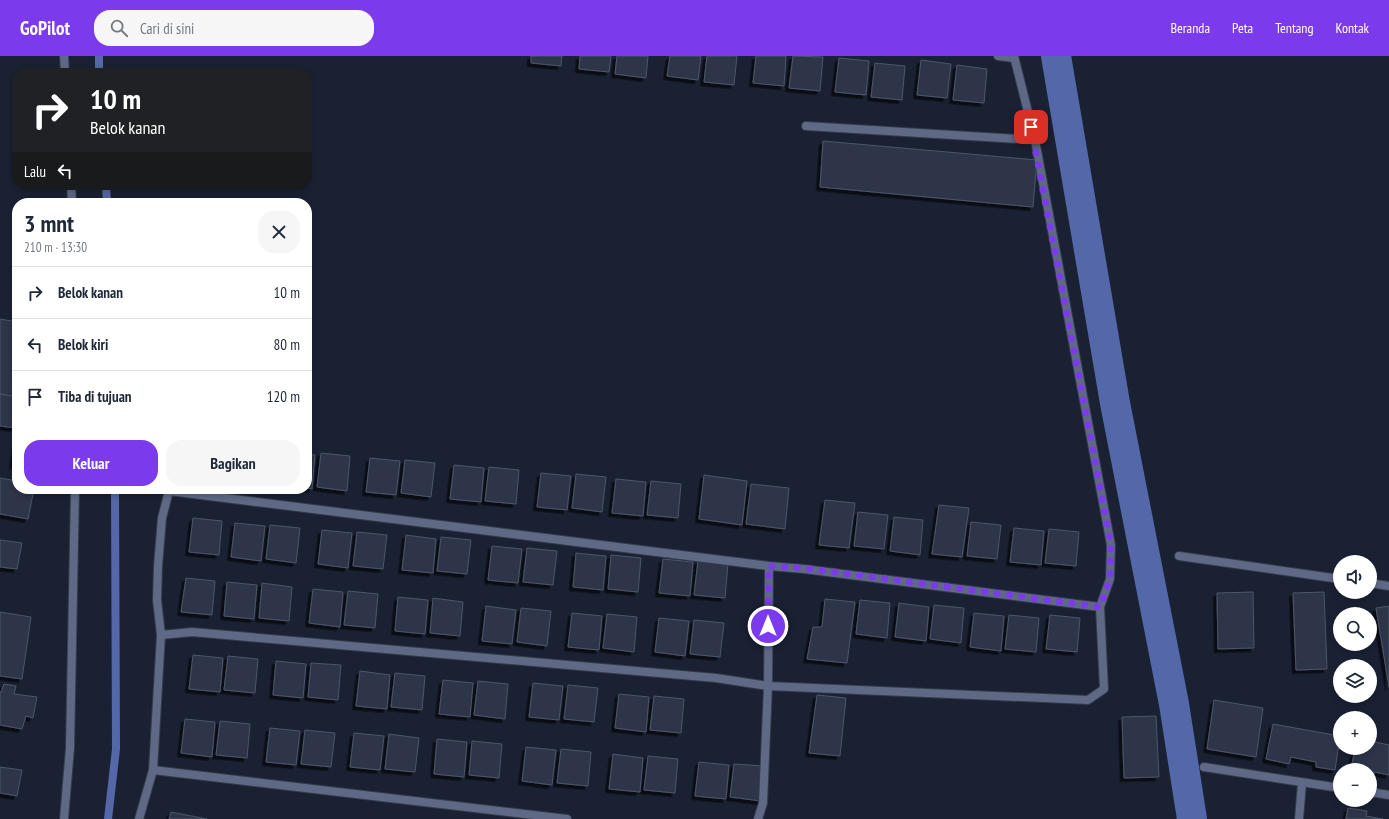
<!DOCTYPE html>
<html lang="id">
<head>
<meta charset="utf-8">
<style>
  body { margin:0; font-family:"PT Sans Narrow",sans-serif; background:#f6f6f7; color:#1f2937; height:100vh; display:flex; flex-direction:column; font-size:15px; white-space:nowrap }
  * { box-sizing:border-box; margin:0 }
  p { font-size:13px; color:#747a83 }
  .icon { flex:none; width:22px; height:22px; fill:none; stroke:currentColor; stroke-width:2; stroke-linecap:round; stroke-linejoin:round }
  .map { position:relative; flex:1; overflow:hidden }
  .side { position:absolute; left:12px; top:142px; width:300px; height:296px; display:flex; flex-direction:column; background:#fff; border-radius:16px; box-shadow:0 2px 6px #0003 }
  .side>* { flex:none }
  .top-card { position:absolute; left:12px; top:12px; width:300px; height:122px; border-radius:16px; box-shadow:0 2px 6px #0003; background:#202124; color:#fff; overflow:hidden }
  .controls { position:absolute; left:1333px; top:499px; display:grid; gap:8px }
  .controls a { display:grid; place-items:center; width:44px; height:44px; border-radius:50%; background:#fff; box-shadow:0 2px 6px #0003; font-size:20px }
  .pin { position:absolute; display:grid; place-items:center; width:34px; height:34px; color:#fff; margin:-17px; border-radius:8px; box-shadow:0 2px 6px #0006 }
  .me { position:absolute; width:44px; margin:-22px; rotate:0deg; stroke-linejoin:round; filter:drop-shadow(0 0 3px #0008) }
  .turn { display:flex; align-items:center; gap:14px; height:84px; padding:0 12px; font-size:18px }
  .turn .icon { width:52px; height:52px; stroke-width:2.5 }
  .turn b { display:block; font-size:28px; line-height:34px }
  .then { display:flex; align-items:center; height:38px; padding:0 12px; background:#0003; gap:8px; font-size:15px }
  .round { display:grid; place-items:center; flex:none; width:42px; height:42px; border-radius:16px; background:#f6f6f7 }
  .overview { display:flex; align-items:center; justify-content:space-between; height:68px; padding:0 12px }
  h1 { font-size:24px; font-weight:600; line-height:30px }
  .cta { display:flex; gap:8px; margin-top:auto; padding:8px 12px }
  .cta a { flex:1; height:46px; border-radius:16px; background:#7c3aed; color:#fff; font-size:16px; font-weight:600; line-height:46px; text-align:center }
  .cta a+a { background:#f6f6f7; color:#1f2937 }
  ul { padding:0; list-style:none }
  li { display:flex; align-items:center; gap:12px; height:52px; padding:0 12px; border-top:1px solid #e0e1e3 }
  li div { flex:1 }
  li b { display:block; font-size:15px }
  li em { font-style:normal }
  header { display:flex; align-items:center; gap:24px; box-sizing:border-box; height:56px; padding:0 20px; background:#7c3aed; color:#fff }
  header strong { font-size:19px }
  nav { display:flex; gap:22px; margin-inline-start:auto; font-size:14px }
  .search { width:280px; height:36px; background:#f6f6f7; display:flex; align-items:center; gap:10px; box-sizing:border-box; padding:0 14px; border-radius:16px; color:#747a83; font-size:15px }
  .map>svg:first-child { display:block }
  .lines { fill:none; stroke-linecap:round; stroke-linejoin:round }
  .stream { stroke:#5468a9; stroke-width:8 }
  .canal { stroke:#5468a9; stroke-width:30 }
  .building { fill:#2e3549; stroke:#4d556b; filter:url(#shadow) }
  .service-casing { stroke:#343b4c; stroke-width:10 }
  .minor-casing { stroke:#343b4c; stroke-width:10 }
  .service { stroke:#5f6986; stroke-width:8 }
  .minor { stroke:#5f6986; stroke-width:8 }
  .route { stroke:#7c3aed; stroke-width:7; stroke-dasharray:0 12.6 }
</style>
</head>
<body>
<header>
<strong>GoPilot</strong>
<div class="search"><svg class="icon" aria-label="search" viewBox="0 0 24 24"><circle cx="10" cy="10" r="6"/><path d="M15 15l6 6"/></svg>Cari di sini</div>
<nav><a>Beranda</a><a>Peta</a><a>Tentang</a><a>Kontak</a></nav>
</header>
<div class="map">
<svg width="1389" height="763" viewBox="0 0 1389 763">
  <defs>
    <filter id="shadow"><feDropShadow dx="-3.5" dy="3.5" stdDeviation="0" flood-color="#0009"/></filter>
  </defs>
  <rect width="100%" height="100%" fill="#1a2133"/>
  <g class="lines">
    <g class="stream">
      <path d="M99,0V17"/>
      <path d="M106,129L107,147"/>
      <path d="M108,763L116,693L115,433"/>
    </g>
    <path class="canal" d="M1056,0L1115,347L1174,648L1192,763"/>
  </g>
  <g class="building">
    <path d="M531,0H562L561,10L531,7Z"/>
    <path d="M580,0H611L609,16L579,13Z"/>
    <path d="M617,0H648L646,22L615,18Z"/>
    <path d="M670,0H701L698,24L667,20Z"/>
    <path d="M707,0H737L734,29L704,26Z"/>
    <path d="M756,0H786L784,30L753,27Z"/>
    <path d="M793,0L823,1L820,35L789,32Z"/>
    <path d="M839,2L869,5L866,39L835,36Z"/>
    <path d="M921,4L951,8L947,42L917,39Z"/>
    <path d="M875,7L905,10L902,44L871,41Z"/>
    <path d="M957,9L987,13L984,47L953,44Z"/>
    <path d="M823,85L1037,104L1033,151L820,131Z"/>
    <path d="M0,263L17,266V326L14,341L0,338Z"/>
    <path d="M0,338L17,341V363L15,372L0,370Z"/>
    <path d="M17,384V410L13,409Z"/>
    <path d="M321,397L350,400L347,435L317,431Z"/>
    <path d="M307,398L315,399L312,433L307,432Z"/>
    <path d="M370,402L400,405L396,439L366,436Z"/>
    <path d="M405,404L435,407L431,441L401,437Z"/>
    <path d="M454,409L484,412L481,446L450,443Z"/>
    <path d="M489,411L519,414L516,448L485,445Z"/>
    <path d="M541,417L571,420L567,454L537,451Z"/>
    <path d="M576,418L606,421L602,456L572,452Z"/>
    <path d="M704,419L747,425L742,469L699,463Z"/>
    <path d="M0,422L17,425V433H34L28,463L0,458Z"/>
    <path d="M616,423L646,426L643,460L612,457Z"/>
    <path d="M651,425L681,428L678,462L647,459Z"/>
    <path d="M751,428L789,432L785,473L746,468Z"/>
    <path d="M825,444L855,447L849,492L819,489Z"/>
    <path d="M939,449L969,452L962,501L932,498Z"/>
    <path d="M858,456L888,459L884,493L854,490Z"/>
    <path d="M894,461L923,464L920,499L890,495Z"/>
    <path d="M193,462L222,465L219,499L189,496Z"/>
    <path d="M971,466L1001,469L997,503L967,500Z"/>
    <path d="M235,467L265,470L261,505L231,501Z"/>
    <path d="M270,469L300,472L296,507L266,503Z"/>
    <path d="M1014,472L1044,475L1041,509L1010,506Z"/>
    <path d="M1049,473L1079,476L1076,510L1045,507Z"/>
    <path d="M322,474L352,477L348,512L318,508Z"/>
    <path d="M357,476L387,479L383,513L353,510Z"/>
    <path d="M406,479L436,483L433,517L402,514Z"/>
    <path d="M441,481L471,484L467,518L437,515Z"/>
    <path d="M0,484L22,487L17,513L0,511Z"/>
    <path d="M492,490L522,493L518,527L488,524Z"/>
    <path d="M527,492L557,495L553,529L523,526Z"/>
    <path d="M576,497L606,500L603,534L573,531Z"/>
    <path d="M611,499L641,502L638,536L608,533Z"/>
    <path d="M663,503L693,506L690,540L659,537Z"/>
    <path d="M698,505L728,508L725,542L694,539Z"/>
    <path d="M186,522L215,525L212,559L181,556Z"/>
    <path d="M227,526L257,529L254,563L224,560Z"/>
    <path d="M262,527L292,531L289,565L259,562Z"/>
    <path d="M313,533L343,536L340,571L309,567Z"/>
    <path d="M348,535L378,538L375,572L344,569Z"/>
    <path d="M1253,536L1254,592L1218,593L1217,537Z"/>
    <path d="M1324,536L1327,613L1296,614L1293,537Z"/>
    <path d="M398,541L428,544L425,578L395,575Z"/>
    <path d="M433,542L463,546L460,580L430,577Z"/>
    <path d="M825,543L855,546L847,607L807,603L813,571H822Z"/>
    <path d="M860,544L890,547L887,582L856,578Z"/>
    <path d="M899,547L929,551L926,585L895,581Z"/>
    <path d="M934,549L964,552L961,587L930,583Z"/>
    <path d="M486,550L516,554L512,588L482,585Z"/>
    <path d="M1389,550V631L1376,552Z"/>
    <path d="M521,552L551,555L547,590L517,586Z"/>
    <path d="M0,556L31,561L22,623L0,620Z"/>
    <path d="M572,557L602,560L599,594L568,591Z"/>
    <path d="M974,557L1004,560L1001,595L970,591Z"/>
    <path d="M607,558L637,561L634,596L603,592Z"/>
    <path d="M1009,559L1039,562L1036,596L1005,593Z"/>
    <path d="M1050,559L1080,562L1077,596L1046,593Z"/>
    <path d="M659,562L689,565L685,600L655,596Z"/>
    <path d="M694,564L724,567L720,601L690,598Z"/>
    <path d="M193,599L223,602L220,636L189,633Z"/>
    <path d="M228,600L258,603L255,637L224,634Z"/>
    <path d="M276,605L306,608L303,642L273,639Z"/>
    <path d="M311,607L341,609L338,644L308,641Z"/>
    <path d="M360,615L390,619L387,653L356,650Z"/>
    <path d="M395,617L425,620L422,654L391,651Z"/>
    <path d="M443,624L473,627L470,661L439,658Z"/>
    <path d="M478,625L508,628L505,663L474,659Z"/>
    <path d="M533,627L563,630L559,664L529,661Z"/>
    <path d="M4,628L16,630L14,638L37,641L33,662L26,660L22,673L0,669V636H1Z"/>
    <path d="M568,629L598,632L594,666L564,663Z"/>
    <path d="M619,638L649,641L646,676L615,672Z"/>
    <path d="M817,639L846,642L840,700L809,697Z"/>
    <path d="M654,640L684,643L681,677L650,674Z"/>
    <path d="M1214,644L1263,652L1256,701L1207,693Z"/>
    <path d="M1156,660L1159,721L1124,722L1122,661Z"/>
    <path d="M185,663L215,666L212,701L181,697Z"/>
    <path d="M220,665L250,668L247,702L216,699Z"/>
    <path d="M1273,668L1340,680L1335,714L1316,711V706L1291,701L1289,708L1266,703Z"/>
    <path d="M270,672L300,675L296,709L266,706Z"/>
    <path d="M305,674L335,677L331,711L301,708Z"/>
    <path d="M354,677L384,680L380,714L350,711Z"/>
    <path d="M389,678L419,682L415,716L385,713Z"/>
    <path d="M437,683L467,686L464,721L434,718Z"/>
    <path d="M472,685L502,688L499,722L469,719Z"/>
    <path d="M1370,685L1389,689V719L1374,716L1373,723L1370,722V714H1351L1355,692H1370Z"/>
    <path d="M526,691L556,694L552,729L522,725Z"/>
    <path d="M561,693L591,696L588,730L557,727Z"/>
    <path d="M613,698L643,702L640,736L609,733Z"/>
    <path d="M648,700L678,703L675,737L644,734Z"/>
    <path d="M699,706L729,709L726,743L695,740Z"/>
    <path d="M734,708L764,710L761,745L730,741Z"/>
    <path d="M0,711L22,714L17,740L0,737Z"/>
    <path d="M1348,752L1367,755L1366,760L1383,763H1346Z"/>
    <path d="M171,756L207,763H169Z"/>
  </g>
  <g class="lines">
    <defs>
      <path id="service" d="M806,70L1035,84"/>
      <g id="minor">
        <path d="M64,0L65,17"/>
        <path d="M998,0L1014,2"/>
        <path d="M71,129L72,147"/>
        <path d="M1179,500L1340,523"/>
        <path d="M769,510L768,630L1088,644L1104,633L1100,551L1110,523L1111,489L1035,84L1014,0"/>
        <path d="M1370,527L1389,530"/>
        <path d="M1204,711L1340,732"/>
        <path d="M153,714L567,763"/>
        <path d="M1370,736L1389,739"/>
        <path d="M64,763L70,692L75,433"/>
        <path d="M139,763L153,714L161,579"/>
        <path d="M758,763L763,747L768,630L716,622L192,576L161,579L157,544L158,510L162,462L169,435L769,510L804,513L1100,551"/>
        <path d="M1299,763L1302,727"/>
      </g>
    </defs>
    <use href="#service" class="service-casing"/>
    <use href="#minor" class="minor-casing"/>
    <use href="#service" class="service"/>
    <use href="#minor" class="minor"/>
  </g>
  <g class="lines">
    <path class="route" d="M768,570L769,510L804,512L1100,551L1110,523L1111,489L1031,71"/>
  </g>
</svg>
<div class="controls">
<a><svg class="icon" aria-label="sound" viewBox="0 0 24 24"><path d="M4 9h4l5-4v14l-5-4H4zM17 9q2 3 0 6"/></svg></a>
<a><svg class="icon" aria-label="search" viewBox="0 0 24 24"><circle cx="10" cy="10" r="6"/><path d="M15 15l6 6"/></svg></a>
<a><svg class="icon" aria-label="layers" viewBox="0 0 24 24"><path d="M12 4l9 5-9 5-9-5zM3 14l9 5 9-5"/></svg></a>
<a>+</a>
<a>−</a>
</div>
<div class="pin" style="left:1031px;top:71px;background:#d93025"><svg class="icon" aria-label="arrive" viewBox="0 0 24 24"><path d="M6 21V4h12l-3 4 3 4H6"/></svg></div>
<svg class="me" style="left:768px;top:570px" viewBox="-20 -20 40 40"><circle r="17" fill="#7c3aed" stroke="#fff" stroke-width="3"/><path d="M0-11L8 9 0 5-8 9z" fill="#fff"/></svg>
<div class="top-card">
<div class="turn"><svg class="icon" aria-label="right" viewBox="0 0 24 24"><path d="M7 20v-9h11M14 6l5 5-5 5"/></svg><div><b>10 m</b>Belok kanan</div></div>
<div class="then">Lalu<svg class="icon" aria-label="left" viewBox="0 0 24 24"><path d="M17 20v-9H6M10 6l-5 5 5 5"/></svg></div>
</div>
<section class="side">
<div class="overview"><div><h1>3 mnt</h1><p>210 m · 13:30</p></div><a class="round"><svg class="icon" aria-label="close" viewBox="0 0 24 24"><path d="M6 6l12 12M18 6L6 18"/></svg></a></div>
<ul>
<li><svg class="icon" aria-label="right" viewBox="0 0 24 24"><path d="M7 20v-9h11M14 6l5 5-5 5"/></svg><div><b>Belok kanan</b></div><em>10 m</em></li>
<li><svg class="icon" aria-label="left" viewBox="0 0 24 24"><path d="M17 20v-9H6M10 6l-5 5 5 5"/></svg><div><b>Belok kiri</b></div><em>80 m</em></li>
<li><svg class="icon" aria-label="arrive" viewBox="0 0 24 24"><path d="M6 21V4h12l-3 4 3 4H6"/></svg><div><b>Tiba di tujuan</b></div><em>120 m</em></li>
</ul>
<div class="cta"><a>Keluar</a><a>Bagikan</a></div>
</section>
</div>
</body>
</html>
